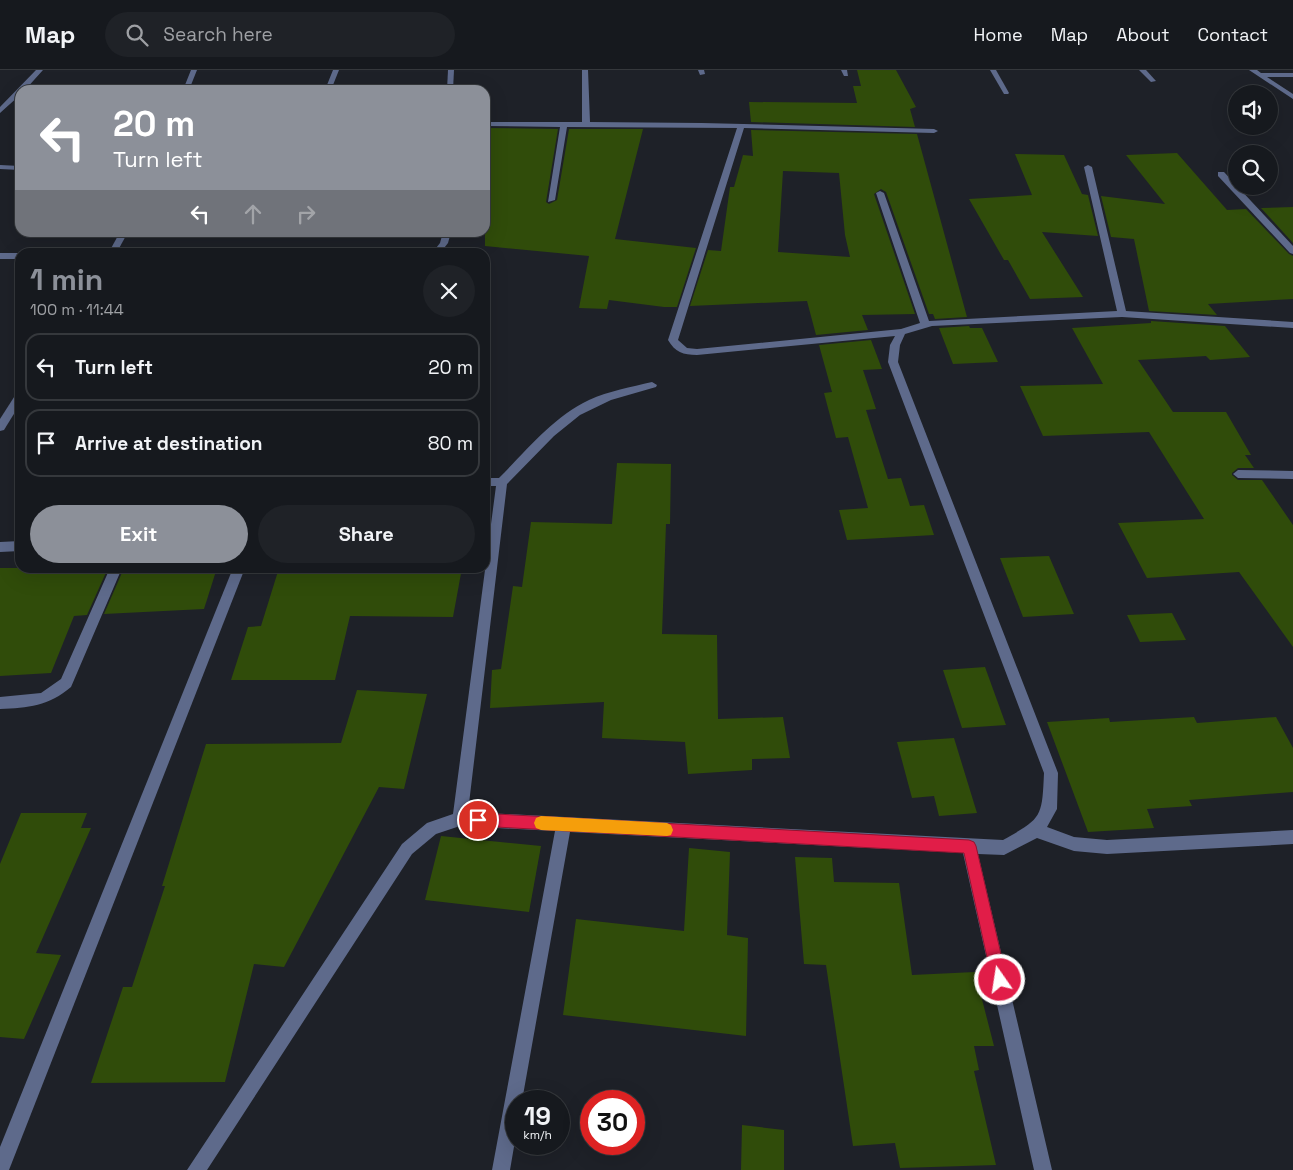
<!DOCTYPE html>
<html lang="en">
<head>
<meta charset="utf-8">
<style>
  body { margin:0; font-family:"Space Grotesk",sans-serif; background:#1f2227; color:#f1f3f6; height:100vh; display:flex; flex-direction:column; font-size:19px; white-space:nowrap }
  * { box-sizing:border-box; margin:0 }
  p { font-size:16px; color:#9ea0a4 }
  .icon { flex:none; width:28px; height:28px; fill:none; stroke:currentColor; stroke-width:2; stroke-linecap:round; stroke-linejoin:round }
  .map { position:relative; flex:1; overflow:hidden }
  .drawer { position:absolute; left:15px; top:178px; width:475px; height:325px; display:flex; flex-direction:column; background:#16191e; border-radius:15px; box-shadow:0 5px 20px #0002,0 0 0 1px #35383c }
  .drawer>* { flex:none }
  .hud { position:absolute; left:15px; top:15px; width:475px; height:152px; border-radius:15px; box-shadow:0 5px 20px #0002,0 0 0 1px #35383c; background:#8c9099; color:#fff; overflow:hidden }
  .controls { position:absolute; left:1228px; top:15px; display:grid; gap:10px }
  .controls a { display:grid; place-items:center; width:50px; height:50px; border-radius:50%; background:#16191e; box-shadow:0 5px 20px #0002,0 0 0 1px #35383c; font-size:25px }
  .speed { position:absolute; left:505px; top:1020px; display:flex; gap:10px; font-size:25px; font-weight:700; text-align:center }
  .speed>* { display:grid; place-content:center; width:65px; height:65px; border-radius:50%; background:#16191e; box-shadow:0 5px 20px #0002,0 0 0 1px #35383c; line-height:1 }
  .speed small { font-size:12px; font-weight:400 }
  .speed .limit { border:8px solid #d22; background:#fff; color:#111 }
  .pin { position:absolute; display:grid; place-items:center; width:42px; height:42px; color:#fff; margin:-21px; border:2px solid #fff; border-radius:50%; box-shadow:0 1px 5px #0007 }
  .me { position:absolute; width:55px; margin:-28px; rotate:347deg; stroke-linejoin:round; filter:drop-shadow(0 0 4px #0008) }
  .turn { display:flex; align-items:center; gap:18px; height:105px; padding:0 15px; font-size:22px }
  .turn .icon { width:65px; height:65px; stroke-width:2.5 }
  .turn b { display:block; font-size:35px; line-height:42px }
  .lanes { display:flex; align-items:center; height:48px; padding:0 15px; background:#0003; justify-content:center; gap:25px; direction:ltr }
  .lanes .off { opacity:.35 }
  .round { display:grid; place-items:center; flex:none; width:52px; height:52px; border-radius:26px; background:#1f2227 }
  .overview { display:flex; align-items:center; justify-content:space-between; height:85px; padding:0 15px }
  h1 { font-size:30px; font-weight:600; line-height:38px; color:#8c9099 }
  .primary-button { display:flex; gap:10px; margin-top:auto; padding:10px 15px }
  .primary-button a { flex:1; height:58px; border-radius:30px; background:#8c9099; color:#fff; font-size:20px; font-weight:600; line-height:58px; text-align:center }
  .primary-button a+a { background:#1f2227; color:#f1f3f6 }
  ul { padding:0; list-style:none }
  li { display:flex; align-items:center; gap:15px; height:68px; margin:0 10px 8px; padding:0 5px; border:2px solid #35383c; border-radius:15px }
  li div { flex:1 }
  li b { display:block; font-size:19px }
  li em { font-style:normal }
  header { display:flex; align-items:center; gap:30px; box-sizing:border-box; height:70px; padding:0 25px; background:#16191e; border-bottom:1px solid #35383c }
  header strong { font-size:24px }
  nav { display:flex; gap:28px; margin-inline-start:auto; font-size:18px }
  .search { width:350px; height:45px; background:#1f2227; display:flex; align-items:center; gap:12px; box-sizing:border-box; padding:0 18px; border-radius:28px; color:#9ea0a4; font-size:19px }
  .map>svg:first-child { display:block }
  .building { fill:#304c0a; fill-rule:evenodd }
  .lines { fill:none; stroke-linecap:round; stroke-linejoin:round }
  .minor { fill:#5e6a8b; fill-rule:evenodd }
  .route { fill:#e11d48; stroke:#92132f }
  .slow { fill:#f59e0b }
</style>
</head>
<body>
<header>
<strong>Map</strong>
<div class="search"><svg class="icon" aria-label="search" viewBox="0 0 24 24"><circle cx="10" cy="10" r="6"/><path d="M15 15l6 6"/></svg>Search here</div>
<nav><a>Home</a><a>Map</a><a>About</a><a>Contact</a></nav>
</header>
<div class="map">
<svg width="1293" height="1100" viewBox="0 0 1293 1100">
  <rect width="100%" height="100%" fill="#1e2128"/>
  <g class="building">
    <path d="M857,0H896L916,37L910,39L915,57L751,52L749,32L857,33L853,16H861Z"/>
    <path d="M485,58L558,59L546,132L549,134L557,130L569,59H643L615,169L696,178L677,237H664L609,230L607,239L579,238L589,186L485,176Z"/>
    <path d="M751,60L917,64L967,247L935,249L933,244H929L886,122L881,119L874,124L915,244L862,245L868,260L816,265L807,231L690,236L708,180L721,181L730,117H734L743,85L753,86ZM783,101L839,103L845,165L850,187L778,182Z"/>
    <path d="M1177,83L1227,140L1246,139L1289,184L1293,186V229L1208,234L1217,245L1149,241L1134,169L1111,167L1101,126L1165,134L1126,85Z"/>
    <path d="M1015,84L1064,85L1082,124L1088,125L1098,166L1042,162L1083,227L1030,229L1008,190H1004L969,129L1032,125Z"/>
    <path d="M1293,137V173L1261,138Z"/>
    <path d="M1151,251L1225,256L1250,287L1210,290L1206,286L1138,290L1173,342H1226L1251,385H1245L1254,398H1238L1232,403V405L1238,410H1262L1293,455V577L1239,502L1147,508L1118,453L1204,449L1149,362L1043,366L1020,316L1103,314L1072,258L1151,253Z"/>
    <path d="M969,256L970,258H982L998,292L953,294L939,258Z"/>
    <path d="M871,270L882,299L863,300L876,339L866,340L888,409L901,408L910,436L924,435L934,465L847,470L839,440L868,438L848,367L836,368L824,323L832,322L819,275Z"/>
    <path d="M617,393L671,394L670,454H666L662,564L717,565L718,649L783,647L790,688L752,689V700L688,704L685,672L602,668L604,632L490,638L492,600L501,599L513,516L522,517L531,452L612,454Z"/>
    <path d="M1049,486L1074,544L1023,547L1000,488Z"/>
    <path d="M0,498H108L87,545L74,546L51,603L0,606Z"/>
    <path d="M124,498H217L204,539L104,544Z"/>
    <path d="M279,498L423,499V498H462L453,547L350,546L335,610H231L248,557L261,556Z"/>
    <path d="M1172,543L1186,570L1140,572L1127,545Z"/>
    <path d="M985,597L1006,655L962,658L943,600Z"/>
    <path d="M357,620L427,624L404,719L379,717L284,897L254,894L225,1012L91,1013L123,917H132L165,816H162L206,674L341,673Z"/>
    <path d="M1194,647L1197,653L1276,647L1293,678V722L1189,730L1192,736L1147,739L1154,758L1088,762L1047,652L1109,648L1110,652Z"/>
    <path d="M954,668L977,743L939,746L934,726L912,728L897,672Z"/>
    <path d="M21,743H87L81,758H91L36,883L61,885L24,969L0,967V794Z"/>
    <path d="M441,766L541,776L529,842L425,830Z"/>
    <path d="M689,778L730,782L727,865L748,868L746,966L563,945L576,849L684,861Z"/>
    <path d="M795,787L832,788L834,812L899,813L912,905L975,902L994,976H974L979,1000L974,1001L996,1095L900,1098L895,1073L853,1076L826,895L804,894Z"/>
    <path d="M742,1055L784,1060V1100H741Z"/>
  </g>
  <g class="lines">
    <g class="minor">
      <path d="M36,0H43L25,20H20V25L0,43V37Z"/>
      <path d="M191,0H197L189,20H183Z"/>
      <path d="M333,0H339L331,20H325Z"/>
      <path d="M448,0H454L453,20H447Z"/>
      <path d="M582,0H588L590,52L702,53L934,59L938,61L934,63L744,58L678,270L687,278L697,279L901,259L920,253L876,123L880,121L884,123L929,251L1117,241L1084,97L1088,95L1092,97L1126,241L1293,252V258L1122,247L932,256L905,264L900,275L898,292L1058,703L1057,739L1047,757L1074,767L1107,770L1293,760V774L1107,784L1074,781L1037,768L1004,785L978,784L1052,1100H1034L963,783L570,762L522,1031H516V1065L510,1100H492L555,761L460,756L436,764L412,784L207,1100H187L402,774L427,753L453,744L496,416H485V408H499C527,380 553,347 589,330C609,321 631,317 652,312L657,315L656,317L611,330L580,345L554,366L507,414L468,742L1003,770C1042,748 1042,748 1044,703L888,292L890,275L895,266L697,285C683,285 675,282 668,270L737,58L567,57L555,130L548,132L560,57L485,56V52H582Z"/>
      <path d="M698,0H704L705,4L700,5Z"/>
      <path d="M841,0H847L848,6H844Z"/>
      <path d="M990,0H996L1009,23L1008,24H1004Z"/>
      <path d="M1139,0H1146L1156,11L1151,12Z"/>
      <path d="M1249,0H1257L1261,3H1293V7H1267L1293,24V29Z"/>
      <path d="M0,95L20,96V100L0,99Z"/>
      <path d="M1218,102H1224L1293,176V184L1290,183L1218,106Z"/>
      <path d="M120,162H128L117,182H109Z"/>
      <path d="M443,162H451L448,173L441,182H433L440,173Z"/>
      <rect x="0" y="183" width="20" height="6"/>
      <path d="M20,322V334L4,360L0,361V349L16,324Z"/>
      <path d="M1238,400L1293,401V409L1238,408L1233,404Z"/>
      <path d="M20,471V481L0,482V472Z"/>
      <path d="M110,498H122L71,617C49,636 28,638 0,639V627L41,623L61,609Z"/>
      <path d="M233,498H245L9,1100H0V1077Z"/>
    </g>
  </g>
  <path class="route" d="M478,743L969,770L974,772L976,776L1007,910L1005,915L1000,917L994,915L992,910L964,783L478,756L473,754L471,750L473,745Z"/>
  <path class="slow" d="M541,746L667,753L671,755L673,760L671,765L667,766L541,760L536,758L534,753L536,748Z"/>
</svg>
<div class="controls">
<a><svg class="icon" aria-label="sound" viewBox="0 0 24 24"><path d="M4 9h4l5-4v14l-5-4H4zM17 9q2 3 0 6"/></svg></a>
<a><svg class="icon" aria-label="search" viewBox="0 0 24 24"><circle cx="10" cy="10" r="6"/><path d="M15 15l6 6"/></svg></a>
</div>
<div class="speed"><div>19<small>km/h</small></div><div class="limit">30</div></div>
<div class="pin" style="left:478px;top:750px;background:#d93025"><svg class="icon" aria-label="arrive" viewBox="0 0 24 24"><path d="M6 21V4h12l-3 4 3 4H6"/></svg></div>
<svg class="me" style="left:1000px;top:910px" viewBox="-20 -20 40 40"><circle r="17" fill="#e11d48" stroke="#fff" stroke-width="3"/><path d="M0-11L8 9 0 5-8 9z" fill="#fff"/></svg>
<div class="hud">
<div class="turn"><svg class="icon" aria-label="left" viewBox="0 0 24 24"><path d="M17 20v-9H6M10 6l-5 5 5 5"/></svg><div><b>20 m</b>Turn left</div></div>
<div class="lanes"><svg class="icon" aria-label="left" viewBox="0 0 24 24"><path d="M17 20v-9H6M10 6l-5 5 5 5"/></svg><svg class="icon off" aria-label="ahead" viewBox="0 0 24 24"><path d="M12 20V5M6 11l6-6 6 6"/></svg><svg class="icon off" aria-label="right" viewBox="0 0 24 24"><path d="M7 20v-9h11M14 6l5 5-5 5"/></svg></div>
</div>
<section class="drawer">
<div class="overview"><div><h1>1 min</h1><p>100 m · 11:44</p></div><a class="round"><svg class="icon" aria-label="close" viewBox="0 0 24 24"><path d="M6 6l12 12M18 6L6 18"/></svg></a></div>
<ul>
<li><svg class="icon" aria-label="left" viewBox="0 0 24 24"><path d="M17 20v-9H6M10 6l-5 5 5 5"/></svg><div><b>Turn left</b></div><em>20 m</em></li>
<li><svg class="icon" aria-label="arrive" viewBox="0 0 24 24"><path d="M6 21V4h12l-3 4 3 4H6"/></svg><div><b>Arrive at destination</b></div><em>80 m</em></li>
</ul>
<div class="primary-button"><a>Exit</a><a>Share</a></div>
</section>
</div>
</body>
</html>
